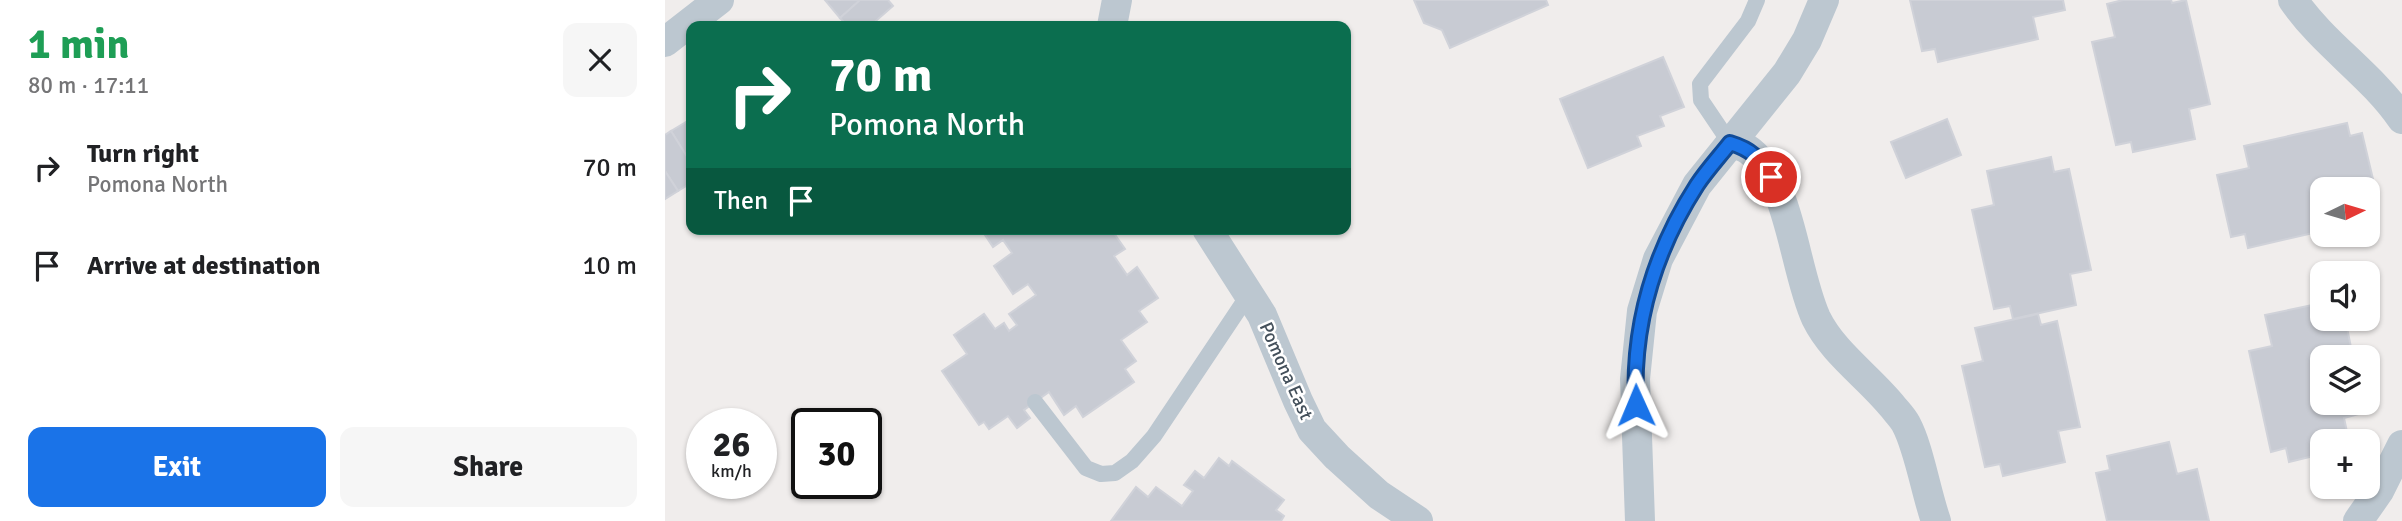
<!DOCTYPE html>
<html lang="en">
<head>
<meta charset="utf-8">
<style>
  body { margin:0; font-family:Signika,sans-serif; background:#f6f6f6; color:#202124; height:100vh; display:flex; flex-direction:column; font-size:26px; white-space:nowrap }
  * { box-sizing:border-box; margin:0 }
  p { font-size:23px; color:#757577 }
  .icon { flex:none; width:38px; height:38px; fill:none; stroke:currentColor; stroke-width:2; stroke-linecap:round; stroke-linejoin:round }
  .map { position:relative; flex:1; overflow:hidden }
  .details { display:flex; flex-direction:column; background:#fff; width:665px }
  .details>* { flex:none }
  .banner { position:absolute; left:21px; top:21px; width:665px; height:214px; border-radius:14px; box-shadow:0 2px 5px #0004; background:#0b6e4f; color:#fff; overflow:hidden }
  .needle { width:46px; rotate:85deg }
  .buttons { position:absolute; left:1645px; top:177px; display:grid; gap:14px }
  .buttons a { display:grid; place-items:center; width:70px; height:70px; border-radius:14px; background:#fff; box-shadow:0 2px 5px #0004; font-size:35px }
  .speed { position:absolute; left:21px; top:408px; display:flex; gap:14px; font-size:35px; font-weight:700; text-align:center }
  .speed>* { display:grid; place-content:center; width:91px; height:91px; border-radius:50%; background:#fff; box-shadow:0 2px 5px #0004; line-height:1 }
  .speed small { font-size:18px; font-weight:400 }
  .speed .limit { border:4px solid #111; border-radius:10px; background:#fff; color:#111 }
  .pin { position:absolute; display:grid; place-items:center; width:60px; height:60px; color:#fff; margin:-30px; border:4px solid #fff; border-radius:50%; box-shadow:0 2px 7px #0007 }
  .me { position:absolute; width:77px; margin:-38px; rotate:359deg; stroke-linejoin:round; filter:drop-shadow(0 0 5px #0008) }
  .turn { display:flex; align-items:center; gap:24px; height:147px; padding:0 28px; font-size:32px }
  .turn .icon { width:91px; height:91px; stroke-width:2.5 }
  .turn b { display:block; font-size:49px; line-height:60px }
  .then { display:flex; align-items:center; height:66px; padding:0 28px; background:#0003; gap:14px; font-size:26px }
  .round { display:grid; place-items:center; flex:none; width:74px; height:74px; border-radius:14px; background:#f6f6f6 }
  .head { display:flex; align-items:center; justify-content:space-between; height:119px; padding:0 28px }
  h1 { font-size:42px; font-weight:700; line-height:52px; color:#1e9e55 }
  .button { display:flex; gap:14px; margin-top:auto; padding:14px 28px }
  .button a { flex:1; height:80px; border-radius:14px; background:#1a73e8; color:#fff; font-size:28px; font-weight:700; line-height:80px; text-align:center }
  .button a+a { background:#f6f6f6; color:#202124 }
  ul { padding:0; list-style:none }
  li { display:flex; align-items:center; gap:21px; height:98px; padding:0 28px }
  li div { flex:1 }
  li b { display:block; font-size:26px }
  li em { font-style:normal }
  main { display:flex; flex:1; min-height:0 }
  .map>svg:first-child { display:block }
  .building { fill:#c8cbd3; stroke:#d0d2d9; stroke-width:2 }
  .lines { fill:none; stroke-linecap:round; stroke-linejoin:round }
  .lane { stroke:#bcc7d0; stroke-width:16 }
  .street { stroke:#bcc7d0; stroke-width:30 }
  .route-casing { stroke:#114b97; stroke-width:18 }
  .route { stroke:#1a73e8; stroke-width:12 }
  .labels { text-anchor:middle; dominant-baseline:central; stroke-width:5; stroke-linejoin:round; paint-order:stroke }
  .street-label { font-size:19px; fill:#44505b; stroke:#fff }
</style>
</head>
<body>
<main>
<section class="details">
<div class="head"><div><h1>1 min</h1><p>80 m · 17:11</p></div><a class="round"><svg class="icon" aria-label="close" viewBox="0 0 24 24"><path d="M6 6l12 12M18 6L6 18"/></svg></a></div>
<ul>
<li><svg class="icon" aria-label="right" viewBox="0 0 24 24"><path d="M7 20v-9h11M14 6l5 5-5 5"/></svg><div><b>Turn right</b><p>Pomona North</p></div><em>70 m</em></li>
<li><svg class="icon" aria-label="arrive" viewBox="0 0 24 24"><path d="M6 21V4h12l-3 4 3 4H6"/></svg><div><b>Arrive at destination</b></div><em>10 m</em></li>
</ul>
<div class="button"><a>Exit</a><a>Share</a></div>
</section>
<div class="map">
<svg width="1737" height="521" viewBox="0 0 1737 521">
  <rect width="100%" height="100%" fill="#f0edec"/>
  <g class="building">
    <path d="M160,0H195L175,18Z"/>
    <path d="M195,0H223L228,6L205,26H183L175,18Z"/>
    <path d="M749,0H881L883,5L785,48L777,30L759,23Z"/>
    <path d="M1245,0H1398L1400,10L1368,17L1373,39L1273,62L1270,49L1257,51Z"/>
    <path d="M1458,0H1506L1507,3L1521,0L1545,104L1524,109L1530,139L1468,152L1466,142L1451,145L1427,42L1450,37L1442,4Z"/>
    <path d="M998,57L1019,107L995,116L999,126L972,136L976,146L923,168L895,99Z"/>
    <path d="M26,119V163L6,131Z"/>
    <path d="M1282,119L1296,155L1241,178L1226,142Z"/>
    <path d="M1682,123L1685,136L1697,133L1712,196L1703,198V189H1657V231L1583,248L1580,234L1566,237L1552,175L1584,168L1579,146Z"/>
    <path d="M6,131L26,163V183L13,191L0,171V135Z"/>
    <path d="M1386,157L1389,172L1404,169L1426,270L1405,274L1411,305L1348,319L1345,306L1329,309L1307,210L1329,205L1322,171Z"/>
    <path d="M0,171L13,191L0,199Z"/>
    <path d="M322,229H419L421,233L426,229H446L460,249L449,256L462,275L472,267L493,298L474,311L482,322L456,340L471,361L460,369L469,382L418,417L411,406L399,415L384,392L359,410L365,418L352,428L343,416L324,429L319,422L314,425L277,371L302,354L289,335L319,314L330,329L339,323L344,331L352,325L344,314L371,295L363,284L348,294L329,266L347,253L338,240L328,247L318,232Z"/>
    <path d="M1657,303V318H1680L1688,357H1657V402H1699L1701,412L1679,418L1684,441H1657V454L1624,462L1621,448L1606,452L1584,351L1607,346L1600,315Z"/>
    <path d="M1373,314L1376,325L1392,321L1415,427L1393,431L1400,462L1338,476L1335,464L1320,467L1297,366L1318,361L1310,328Z"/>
    <path d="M1504,442L1512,474L1532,469L1544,521H1442L1431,473L1445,470L1442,456Z"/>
    <path d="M554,458L564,466L567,461L619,500L611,510L619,516L616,521H446L471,487L483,497L491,487L517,506L528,491L519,485L530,471L539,478Z"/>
  </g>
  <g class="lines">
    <g class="lane">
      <path d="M1065,143L1036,100L1035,84L1083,21L1092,0"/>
      <path d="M370,402L421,468L436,474L450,473L467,461L489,436L584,294"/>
    </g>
    <g class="street">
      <path d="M1628,0C1659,45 1706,74 1737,119"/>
      <path d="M447,26L452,0"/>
      <path d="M0,42L54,0"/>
      <path d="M1065,143C1072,145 1079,146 1085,151C1126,183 1129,270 1151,318C1168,353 1204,377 1228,407C1232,412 1238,418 1241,424C1254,448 1261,493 1271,521"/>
      <path d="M542,229L597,315L633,401L647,430L672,457L714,495L753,521"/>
      <path d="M975,521L970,379L977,311L993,259L1032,185L1122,73L1142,40L1159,0"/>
      <path d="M1693,521L1714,491L1737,445"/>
    </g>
  </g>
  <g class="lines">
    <defs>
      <path id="route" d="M971,405C967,325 989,252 1032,185C1042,170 1054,157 1065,143C1088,150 1093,158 1106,177"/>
    </defs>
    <use href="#route" class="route-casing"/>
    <use href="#route" class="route"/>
  </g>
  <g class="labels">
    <g class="street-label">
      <text transform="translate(621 371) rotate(66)">Pomona East</text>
    </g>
  </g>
</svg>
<div class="buttons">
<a><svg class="needle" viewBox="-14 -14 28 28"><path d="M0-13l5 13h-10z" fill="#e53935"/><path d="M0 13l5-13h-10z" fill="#757577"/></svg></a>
<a><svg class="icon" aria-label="sound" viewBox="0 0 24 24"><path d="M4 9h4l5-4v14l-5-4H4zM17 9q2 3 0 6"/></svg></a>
<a><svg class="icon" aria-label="layers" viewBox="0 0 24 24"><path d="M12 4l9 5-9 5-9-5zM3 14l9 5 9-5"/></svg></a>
<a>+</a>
</div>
<div class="speed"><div>26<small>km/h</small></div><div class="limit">30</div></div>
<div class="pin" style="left:1106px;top:177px;background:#d93025"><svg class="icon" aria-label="arrive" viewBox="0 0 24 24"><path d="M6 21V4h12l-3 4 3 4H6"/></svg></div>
<svg class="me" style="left:971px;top:405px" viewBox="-20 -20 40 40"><path d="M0-17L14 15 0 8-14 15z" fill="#1a73e8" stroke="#fff" stroke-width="4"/></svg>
<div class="banner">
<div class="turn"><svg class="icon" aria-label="right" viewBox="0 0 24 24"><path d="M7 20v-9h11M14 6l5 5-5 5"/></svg><div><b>70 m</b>Pomona North</div></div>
<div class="then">Then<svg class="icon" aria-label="arrive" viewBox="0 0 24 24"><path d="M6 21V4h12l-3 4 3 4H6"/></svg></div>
</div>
</div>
</main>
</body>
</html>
